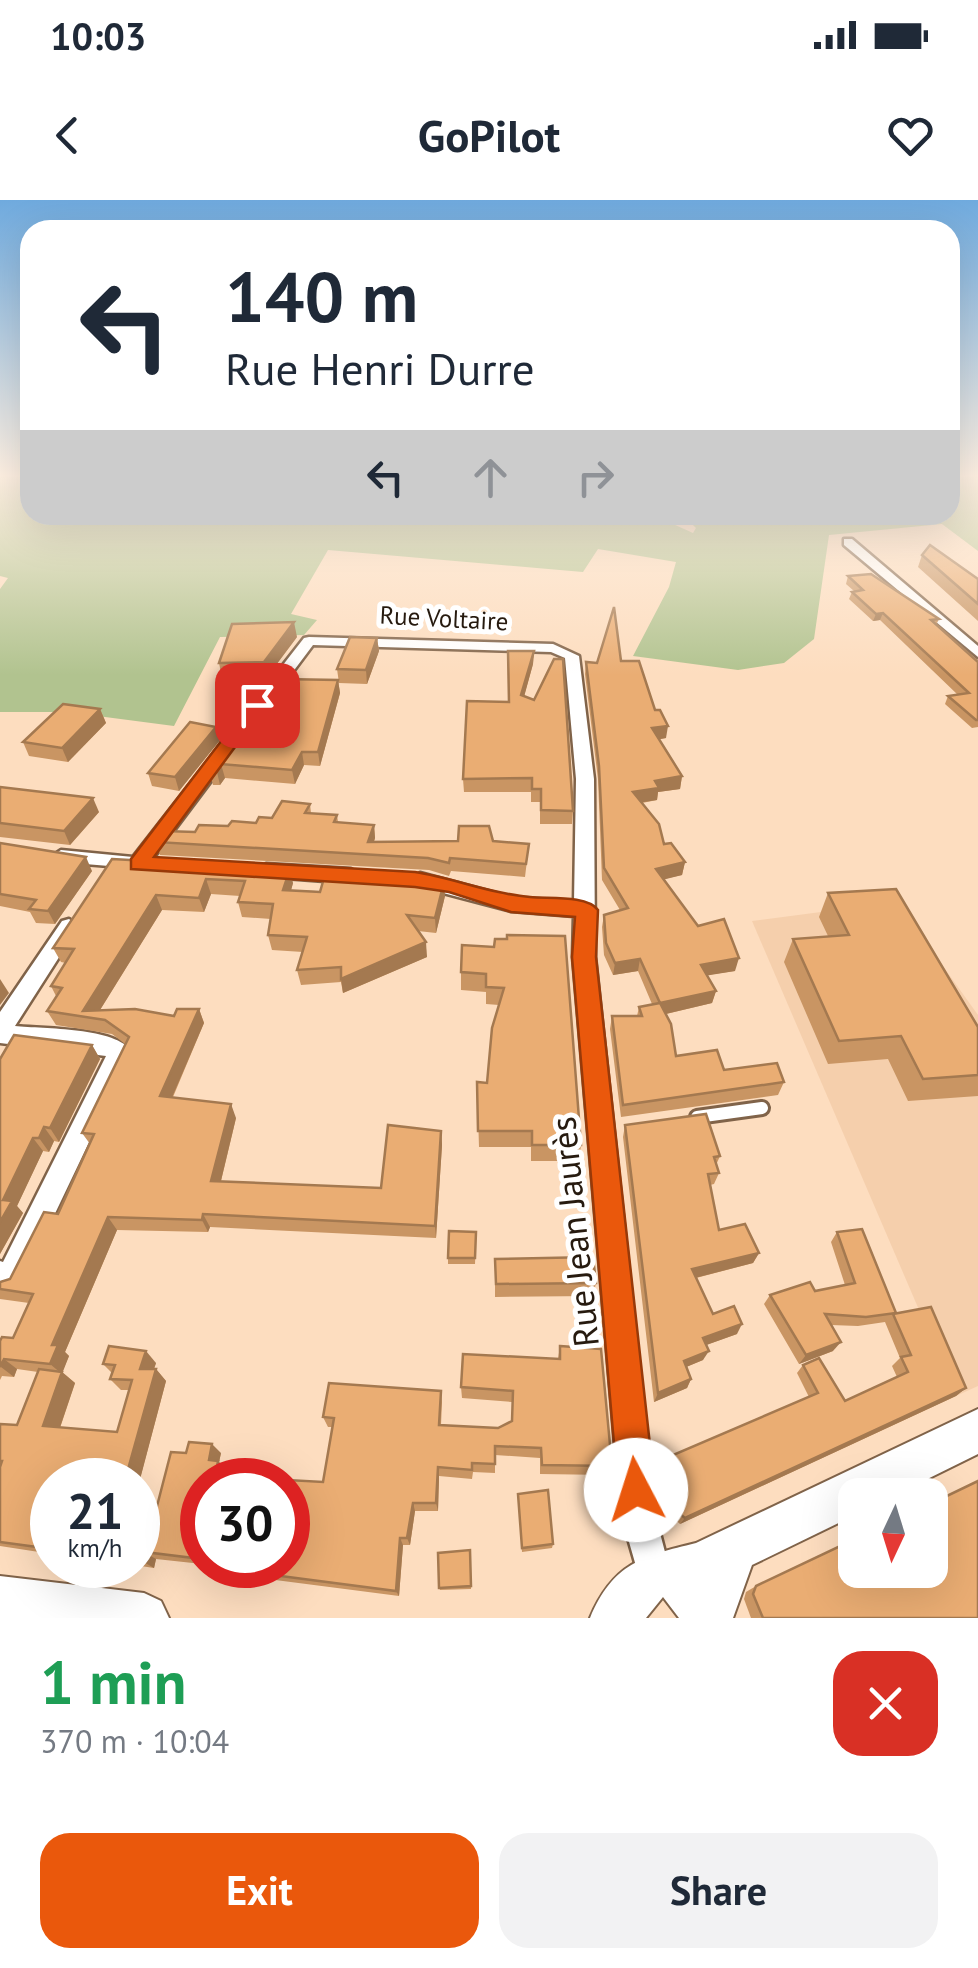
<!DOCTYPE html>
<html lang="en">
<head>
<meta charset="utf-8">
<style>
  body { margin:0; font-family:"PT Sans",sans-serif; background:#f2f2f3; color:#1f2937; height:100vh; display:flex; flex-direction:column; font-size:38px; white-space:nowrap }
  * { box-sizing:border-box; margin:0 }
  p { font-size:32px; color:#747a83 }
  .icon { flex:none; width:55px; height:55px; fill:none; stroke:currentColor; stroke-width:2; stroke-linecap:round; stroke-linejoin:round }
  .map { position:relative; height:1418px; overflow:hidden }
  .panel { display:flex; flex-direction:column; background:#fff; flex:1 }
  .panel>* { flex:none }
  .guide { position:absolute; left:20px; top:20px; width:940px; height:305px; border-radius:30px; box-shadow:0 10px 40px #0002; background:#fff; color:#1f2937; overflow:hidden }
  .needle { width:65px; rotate:184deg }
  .fabs { position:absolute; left:838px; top:1278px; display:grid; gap:20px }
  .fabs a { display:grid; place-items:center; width:110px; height:110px; border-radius:20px; background:#fff; box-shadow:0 10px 40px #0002; font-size:50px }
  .speed { position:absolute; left:30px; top:1258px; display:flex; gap:20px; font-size:50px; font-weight:700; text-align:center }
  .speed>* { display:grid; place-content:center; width:130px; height:130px; border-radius:50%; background:#fff; box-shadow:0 10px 40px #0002; line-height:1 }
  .speed small { font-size:25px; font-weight:400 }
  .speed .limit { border:15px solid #d22; background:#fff; color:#111 }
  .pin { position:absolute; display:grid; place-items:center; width:85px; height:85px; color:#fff; margin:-42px; border-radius:20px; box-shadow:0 5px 15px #0006 }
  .me { position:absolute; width:110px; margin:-55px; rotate:355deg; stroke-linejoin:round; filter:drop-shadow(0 0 8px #0008) }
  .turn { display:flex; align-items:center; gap:35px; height:210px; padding:0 40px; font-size:45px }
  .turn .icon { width:130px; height:130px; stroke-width:2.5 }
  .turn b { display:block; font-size:70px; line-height:85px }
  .lanes { display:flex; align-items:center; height:95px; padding:0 40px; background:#0003; justify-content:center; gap:50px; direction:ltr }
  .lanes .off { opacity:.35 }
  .round { display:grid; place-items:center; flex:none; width:105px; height:105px; border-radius:30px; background:#f2f2f3 }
  .summary { display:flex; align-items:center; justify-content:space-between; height:170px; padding:0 40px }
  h1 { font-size:60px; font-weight:700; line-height:75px; color:#1e9e55 }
  .button { display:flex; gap:20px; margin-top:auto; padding:20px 40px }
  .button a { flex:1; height:115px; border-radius:30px; background:#ea580c; color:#fff; font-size:40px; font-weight:700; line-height:115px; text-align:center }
  .button a+a { background:#f2f2f3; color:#1f2937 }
  .status { display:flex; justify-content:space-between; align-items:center; height:70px; padding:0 50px; background:#fff; direction:ltr }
  .status svg { height:28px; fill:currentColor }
  header { display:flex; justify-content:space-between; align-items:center; height:130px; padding:0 40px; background:#fff; font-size:45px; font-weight:700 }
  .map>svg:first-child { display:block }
  .built { fill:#f5cfac }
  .green { fill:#b1c38f }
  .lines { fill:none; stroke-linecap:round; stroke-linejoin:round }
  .service-casing { stroke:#806349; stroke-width:18 }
  .minor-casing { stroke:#806349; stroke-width:5 }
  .secondary-casing { stroke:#806349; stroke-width:4 }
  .service { stroke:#fff; stroke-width:12 }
  .minor { fill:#fff; fill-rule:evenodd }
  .secondary { fill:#fff; fill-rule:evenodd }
  .wall { fill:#c99563 }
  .shaded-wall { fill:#a47950 }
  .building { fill:#eaad73; stroke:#a47950; stroke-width:2.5 }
  .route { fill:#ea580c; stroke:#983908; stroke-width:2.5 }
  .labels { text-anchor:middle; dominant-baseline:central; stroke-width:10; stroke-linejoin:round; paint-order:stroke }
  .far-street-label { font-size:25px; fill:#261a0f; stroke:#fff }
  .near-street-label { font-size:35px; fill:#261a0f; stroke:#fff }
</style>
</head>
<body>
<div class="status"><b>10:03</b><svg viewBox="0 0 49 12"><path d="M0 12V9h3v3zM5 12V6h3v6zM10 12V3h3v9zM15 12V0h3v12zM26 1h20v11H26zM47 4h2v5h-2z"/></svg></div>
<header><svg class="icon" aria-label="back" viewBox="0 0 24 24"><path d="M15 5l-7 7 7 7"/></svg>GoPilot<svg class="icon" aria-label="heart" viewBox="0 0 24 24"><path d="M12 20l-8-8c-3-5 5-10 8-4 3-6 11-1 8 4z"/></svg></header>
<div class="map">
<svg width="978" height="1418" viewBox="0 0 978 1418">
  <rect width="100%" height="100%" fill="#fdddbf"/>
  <path class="built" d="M897,702L978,815V1186L956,1196L752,721Z"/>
  <path class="green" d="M0,277H30V315H653L693,333L696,328L691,323L694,315H950V277H978V351L942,324L829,335L814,439L784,463L738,470L633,456L669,387L676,362L598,349L583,372L328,350L291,414L317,420L304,435L220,437L174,526L67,512H0V389L8,378L0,376Z"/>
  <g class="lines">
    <defs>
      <path id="service" d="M697,917L762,908"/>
      <g id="minor">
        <path d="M844,339H852L978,446V457L844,345Z"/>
        <path d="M309,437L553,444L579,456L594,579L595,757L655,1314L671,1375L666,1387L654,1392L642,1387L621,1314L573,757L574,716L511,711L413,685L410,680L420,673L511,697L574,702L576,579L565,458L551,452L313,445L145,669L61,662L52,656L61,650L133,657L304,438Z"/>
        <path d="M266,664L351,669L361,676L351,683L259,676L256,671Z"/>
        <path d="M69,719L79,726L15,826C43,829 117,827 132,852L20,1087L10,1091L0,1089V1061L3,1062L106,856L0,843V812L62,721Z"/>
      </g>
      <g id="secondary">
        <path d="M978,1209V1254L895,1295H855V1315L752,1365L733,1418H679L663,1397L646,1418H590C613,1363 643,1356 696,1343Z"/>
        <path d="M0,1376L144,1393L161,1401L169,1418H0Z"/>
      </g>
    </defs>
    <use href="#service" class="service-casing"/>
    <use href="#minor" class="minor-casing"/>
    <use href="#secondary" class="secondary-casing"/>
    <use href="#service" class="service"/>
    <use href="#minor" class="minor"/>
    <use href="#secondary" class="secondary"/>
  </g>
  <g class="wall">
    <path d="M922,355L978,379V421L918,367Z"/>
    <path d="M848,376L939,419L936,425L978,462V527L972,528L945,504L948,496L958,495L880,420L873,421L849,399L852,392L854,391L846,384Z"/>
    <path d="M297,437L267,477L222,478L219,463Z"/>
    <path d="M377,438L379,451L367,484L339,483L337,469Z"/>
    <path d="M534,451L533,464L524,496L573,611L572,624H540V602H531V592H464L463,579L508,502Z"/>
    <path d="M621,461L655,510L666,538L659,539L682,576L680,589L658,592L657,600L642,603L664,644L685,662L682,675L664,679L698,726L735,771L707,775L716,791L712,803L666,814L676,856L724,870L784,882L778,895L621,917L610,829L612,816H637L639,807L652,804L638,771L613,775L604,755L602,727L604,715L620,710L602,680L598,579L585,474L586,462L597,463Z"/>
    <path d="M338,480L340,493L320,566L304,565L295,584L225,578L220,585H213L209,571L264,524Z"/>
    <path d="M100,509L106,523L68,562L29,556L23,542Z"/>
    <path d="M216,527L220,540L179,591L152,586L148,573Z"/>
    <path d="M0,587L99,612L70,645L0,637Z"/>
    <path d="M310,604L311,613L337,615L338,622L374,625L375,638L374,642L493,641L529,644L525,677L451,671L449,676L429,670L160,655L156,642L195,632L256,623Z"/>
    <path d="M0,643L92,671L55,724L36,723L30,712L0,706Z"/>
    <path d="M112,659L293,683L291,690L445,696L436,733L418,731L427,757L343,793L341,782L301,785L297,770L303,752L272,750L268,735L271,719L242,717L238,702L240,696L211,694L204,712L162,710L100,810L174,816L199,809L204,823L173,897L236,918L221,981L381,988L441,931L442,945L436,1038L210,1027L208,1032L117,1030L65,1152L69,1156L62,1172L75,1183L60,1228L117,1232L129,1190H121L110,1179L112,1173L103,1164L156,1163L154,1169H156L166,1181L138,1286L52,1280V1354L0,1346V1224L17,1225L38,1172L17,1169L14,1177L2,1176L0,1180V1141L13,1138L29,1103L0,1099V1082L10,1079L58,1014L90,944L82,933L125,844L112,834L56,825L47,811L56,796L51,786L66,763L61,762L53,748Z"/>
    <path d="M828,693L978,827V896L908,901L888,859L828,864L784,762L793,739L828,736L819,717Z"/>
    <path d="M494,747L581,945L579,961H531V947H479L477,882L487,883L499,805L486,804V792L461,790V772Z"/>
    <path d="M92,845L100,859L59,942L54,941L49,952L43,951L17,1006L23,1013L0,1054V859Z"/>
    <path d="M625,925L720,956L716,965L719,973L714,984L710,985L719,1030L759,1053L753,1063L696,1078L713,1114L737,1134L706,1145L703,1160L686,1167L691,1179L687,1188L654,1202L623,937Z"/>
    <path d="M476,1032L475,1064H448V1058Z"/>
    <path d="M837,1032L896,1113L966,1188L956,1196L680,1324L668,1313L662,1264L666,1258L809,1197L797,1173L803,1165L845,1201L897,1177L892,1166L900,1158L885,1122L858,1126L831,1125L833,1151L799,1164L764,1104L770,1095L815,1091L845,1085L831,1042Z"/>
    <path d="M495,1059L596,1083L593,1096L495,1097Z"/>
    <path d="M560,1146L612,1266L608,1275L540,1274V1258L495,1255V1273L473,1272L472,1279L439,1276L438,1311H415L410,1345H403L399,1396L236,1375L227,1367L208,1365H288L323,1282L332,1227H328L323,1217L441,1191L442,1202L441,1225L498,1228L512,1221V1202L462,1198L461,1187L558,1159Z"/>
    <path d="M221,1253L219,1262L226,1270L225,1277L202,1280V1364L156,1359L154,1368L134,1365H138V1308L156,1310Z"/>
    <path d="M518,1294L553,1344L552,1348L522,1352Z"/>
    <path d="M470,1350L471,1389L440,1390L439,1388Z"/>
    <path d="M756,1386L978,1418H751L744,1399L746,1392Z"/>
  </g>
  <g class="shaded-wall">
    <path d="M883,413L880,420L873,421L876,414Z"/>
    <path d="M294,422L297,437L267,477L264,462Z"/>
    <path d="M377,438L379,451L367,484L366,470Z"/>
    <path d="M534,451L533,464L521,508V495Z"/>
    <path d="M338,480L340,493L320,566L318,552Z"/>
    <path d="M100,509L106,523L68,562L62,548Z"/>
    <path d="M668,526L666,538L650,541L652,528Z"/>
    <path d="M216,527L220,540L179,591L175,577Z"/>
    <path d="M302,552L304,565L295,584L292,570Z"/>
    <path d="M221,564L225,578L220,585L217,572Z"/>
    <path d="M682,576L680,589L658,592L657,600L631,604L633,592L655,581Z"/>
    <path d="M93,598L99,612L70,645L64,631Z"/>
    <path d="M374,625L375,638L369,655L368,642Z"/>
    <path d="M86,657L92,671L55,724L48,711Z"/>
    <path d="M685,662L682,675L654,682L656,669Z"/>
    <path d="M290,669L293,683L287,705L283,690Z"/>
    <path d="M206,679L211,694L204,712L199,698Z"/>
    <path d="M444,682L445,696L436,733L435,718Z"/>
    <path d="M156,695L162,710L95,818L83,811Z"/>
    <path d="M426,742L427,757L343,793L341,779Z"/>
    <path d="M739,758L735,771L698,777L701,765Z"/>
    <path d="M640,759L638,771L613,775L615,763Z"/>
    <path d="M0,779L9,793L0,805Z"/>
    <path d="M716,791L712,803L657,816L660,803Z"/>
    <path d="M199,809L204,823L167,909L160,896Z"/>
    <path d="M92,845L100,859L59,942L50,928Z"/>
    <path d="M231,904L236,918L218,993L211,981Z"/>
    <path d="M44,927L54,941L49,952L39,938Z"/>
    <path d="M441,931L442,945L436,1038L435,1026Z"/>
    <path d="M33,938L43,951L17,1006L23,1013L0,1054V1022L3,1000Z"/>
    <path d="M203,1014L210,1027L208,1032L202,1020Z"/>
    <path d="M108,1017L117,1030L65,1152L69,1156L62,1174L50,1164L52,1145Z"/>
    <path d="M759,1053L753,1063L687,1080L692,1069Z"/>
    <path d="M742,1124L737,1134L698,1148L703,1138Z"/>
    <path d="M841,1142L833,1151L799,1164L806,1155Z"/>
    <path d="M146,1151L156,1163L150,1180L140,1169Z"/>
    <path d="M709,1151L703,1160L679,1170L684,1161Z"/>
    <path d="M4,1159L17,1169L14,1177L1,1167Z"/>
    <path d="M156,1169L166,1181L138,1287V1280H125Z"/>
    <path d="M62,1172L75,1183L57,1236L43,1226Z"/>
    <path d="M691,1179L687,1188L654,1202L658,1193Z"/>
    <path d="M966,1188L956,1196L680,1324L685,1318Z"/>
    <path d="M212,1244L221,1253L219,1262L226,1270L224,1280L215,1277L209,1260Z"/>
    <path d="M438,1267L439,1276L438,1311L436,1303Z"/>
    <path d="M413,1303L415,1311L410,1345L407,1338Z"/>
    <path d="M400,1338L403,1345L399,1396L396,1391Z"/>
    <path d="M144,1352L156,1359L154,1368L142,1361Z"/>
  </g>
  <g class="building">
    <path d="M930,345L978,379V404L922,355Z"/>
    <path d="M871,374L939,419L931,420L978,462V520H976L948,496L969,493L883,413L876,414L852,392L863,390L848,376Z"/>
    <path d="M614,407L621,461H639L655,510H660L668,526L652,528L682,576L655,581L659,588L633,592L659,624L664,644L671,643L685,662L656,669L698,726L724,719L739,758L701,765L716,791L660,803L640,759L615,763L606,743L604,715L628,708L604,668L599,566L586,462L597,463Z"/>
    <path d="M294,422L264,462L219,463L232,424Z"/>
    <path d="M350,437L377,438L366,470L337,469Z"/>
    <path d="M508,451H534L521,495L534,500L554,459H563L573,611L541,610V589H532V578L463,579L467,501L509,502Z"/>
    <path d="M281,479L338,480L318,552H302L292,570L221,564L217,572L209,571L245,524H264Z"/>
    <path d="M63,504L100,509L62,548L23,542Z"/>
    <path d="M190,522L216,527L175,577L148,573Z"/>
    <path d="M0,587L93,598L64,631L0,623Z"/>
    <path d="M282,601L310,604L305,613L337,615L334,622L374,625L368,642L458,641L459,626H489L493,641L529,644L526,664L450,658L449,663L428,658L156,642L164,631L195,632L199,625L228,626L232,621L256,623L259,617L272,618Z"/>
    <path d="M0,643L86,657L48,711L29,709L36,700L0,694Z"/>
    <path d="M112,659L290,669L283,690L320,692L326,671L444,682L435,718L407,715L426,742L341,779V767L297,770L307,737L268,735L273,704L238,702L245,681L206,679L199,698L156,695L83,811L135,809L174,816L177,809H199L160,896L231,904L211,981L381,988L388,925L441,931L435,1026L203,1014L202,1020L108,1017L52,1145H58L50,1164L4,1159L0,1167V1141L2,1137L13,1138L33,1094L0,1089V1082L10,1079L44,1012L58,1014L94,934L82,933L129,837L105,820L47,811L62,788L51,786L74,749L53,748Z"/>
    <path d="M896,689L978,827V875L923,879L901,836L839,841L793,739L849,735L828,693Z"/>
    <path d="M507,735L565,736L581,945H532V931H478L477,882L487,883L492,828L504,788L486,787V774L461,772L462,745L494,747L495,739H507Z"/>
    <path d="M660,803L671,824L676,856L717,850L724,870L777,863L784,882L623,905L612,816H642L639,807Z"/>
    <path d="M14,835L92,845L50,928L44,927L39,938H33L3,1000L12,1001L0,1022V859Z"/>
    <path d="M706,914L720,956L714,957L719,973L708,974L719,1030L745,1024L759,1053L692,1069L713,1114L734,1106L742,1124L703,1138L709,1151L684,1161L691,1179L658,1193L625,925Z"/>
    <path d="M862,1029L896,1113L866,1117L825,1114L841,1142L806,1155L770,1095L810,1082L815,1091L855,1083L837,1032Z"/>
    <path d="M449,1031L476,1032L475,1058H448Z"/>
    <path d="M593,1057L596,1083L496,1084L495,1059Z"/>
    <path d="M931,1107L966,1188L685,1318L672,1308L666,1258L818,1193L803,1165L819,1158L845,1201L908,1172L901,1157L911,1155L893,1114Z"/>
    <path d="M109,1146L146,1151L140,1169H156L125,1280H52V1349L0,1342V1267L2,1261H0V1224L17,1225L39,1169L62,1172L43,1226L117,1232L132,1180L110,1179L115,1165L103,1164Z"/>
    <path d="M560,1146L601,1149L612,1266L542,1265L541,1248L495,1246V1264L472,1263V1270L438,1267L436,1303H413L407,1338H400L396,1391L227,1369L228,1365H288V1280L323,1282L334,1218L323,1217L329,1183L441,1191L439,1225L498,1228L512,1221L513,1191L461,1187L463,1154L560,1159Z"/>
    <path d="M189,1242L212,1244L209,1260L218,1261L215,1277L285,1280H202V1359L144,1352L142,1361H138V1308L156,1310L171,1252L186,1253Z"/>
    <path d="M978,1281V1418H763L753,1394L756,1386L855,1339V1370H930V1304Z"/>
    <path d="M548,1290L553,1344L522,1348L518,1294Z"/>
    <path d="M470,1350L471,1386L439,1388L438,1353Z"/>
  </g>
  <linearGradient id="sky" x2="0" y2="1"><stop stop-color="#6faade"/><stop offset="0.58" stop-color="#fef0e2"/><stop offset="1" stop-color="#fef0e2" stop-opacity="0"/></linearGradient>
  <rect width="978" height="475" fill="url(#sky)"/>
  <path class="route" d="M257,500L266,505L154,657L415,672C454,678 491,694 530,697C549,699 587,695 598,710L596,757L655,1290L650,1303L636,1308L623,1303L618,1290L572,757L575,717L511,712L449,692L415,687L131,669V659L251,502Z"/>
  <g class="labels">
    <g class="far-street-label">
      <text transform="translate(444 418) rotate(3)">Rue Voltaire</text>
    </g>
    <g class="near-street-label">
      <text transform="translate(574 1032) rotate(-96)">Rue Jean Jaurès</text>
    </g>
  </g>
</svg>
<div class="fabs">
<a><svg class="needle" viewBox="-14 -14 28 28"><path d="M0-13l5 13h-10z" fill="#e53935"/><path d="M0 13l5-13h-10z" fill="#747a83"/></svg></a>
</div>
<div class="speed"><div>21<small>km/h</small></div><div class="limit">30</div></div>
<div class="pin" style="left:257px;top:505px;background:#d93025"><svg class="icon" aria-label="arrive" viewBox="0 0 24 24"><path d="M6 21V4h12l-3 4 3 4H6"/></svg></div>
<svg class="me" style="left:636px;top:1290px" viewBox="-20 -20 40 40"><circle r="19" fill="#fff"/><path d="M0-13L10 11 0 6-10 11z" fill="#ea580c"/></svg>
<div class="guide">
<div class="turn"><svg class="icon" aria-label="left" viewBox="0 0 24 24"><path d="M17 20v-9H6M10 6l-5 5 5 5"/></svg><div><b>140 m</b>Rue Henri Durre</div></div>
<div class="lanes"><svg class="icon" aria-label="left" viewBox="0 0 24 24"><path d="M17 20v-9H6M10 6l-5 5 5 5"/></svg><svg class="icon off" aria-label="ahead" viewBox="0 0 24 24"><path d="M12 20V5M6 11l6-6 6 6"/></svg><svg class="icon off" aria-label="right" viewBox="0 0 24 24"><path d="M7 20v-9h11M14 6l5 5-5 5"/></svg></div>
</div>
</div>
<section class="panel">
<div class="summary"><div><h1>1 min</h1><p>370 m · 10:04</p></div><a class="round" style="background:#d93025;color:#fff"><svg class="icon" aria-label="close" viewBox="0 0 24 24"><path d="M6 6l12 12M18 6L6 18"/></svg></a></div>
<div class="button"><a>Exit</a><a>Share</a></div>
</section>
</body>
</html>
